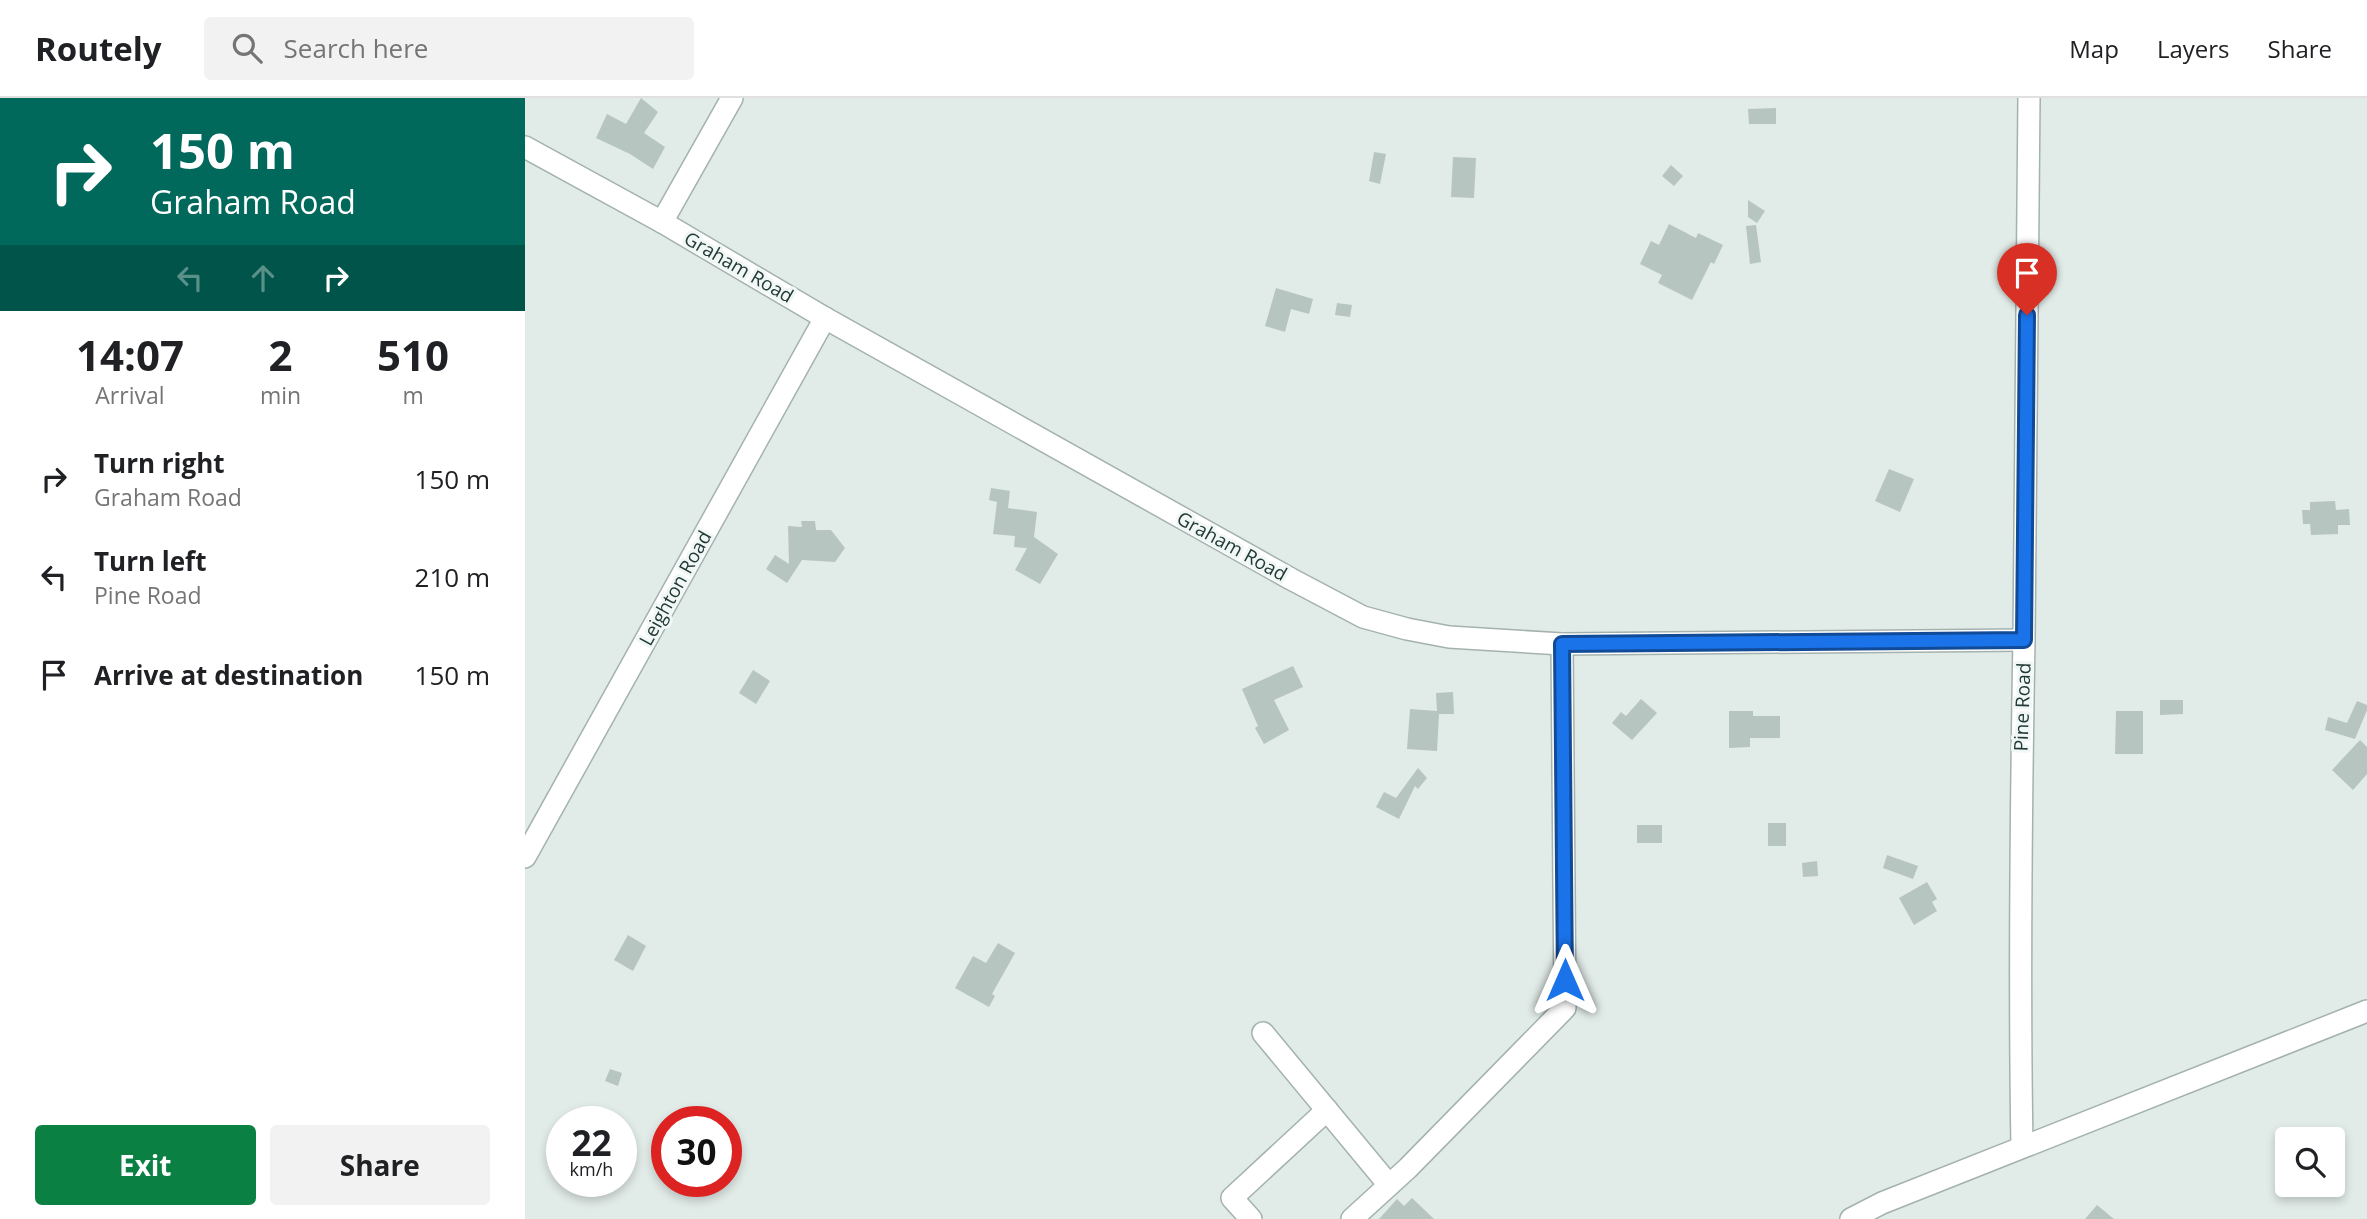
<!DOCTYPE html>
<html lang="en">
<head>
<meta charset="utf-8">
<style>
  body { margin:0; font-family:"Open Sans",sans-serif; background:#f2f2f2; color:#202124; height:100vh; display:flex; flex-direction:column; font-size:26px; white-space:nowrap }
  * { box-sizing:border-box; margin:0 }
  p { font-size:23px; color:#757577 }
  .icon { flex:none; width:38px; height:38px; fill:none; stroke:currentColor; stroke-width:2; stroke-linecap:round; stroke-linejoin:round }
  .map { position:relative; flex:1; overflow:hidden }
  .panel { display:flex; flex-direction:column; background:#fff; width:525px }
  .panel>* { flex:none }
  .banner { background:#00695c; color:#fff; overflow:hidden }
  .buttons { position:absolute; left:1750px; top:1029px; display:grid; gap:14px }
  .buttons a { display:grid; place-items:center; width:70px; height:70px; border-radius:7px; background:#fff; box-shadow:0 4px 10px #0003; font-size:35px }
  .speed { position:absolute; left:21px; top:1008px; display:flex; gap:14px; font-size:35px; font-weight:700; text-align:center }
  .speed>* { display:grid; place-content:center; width:91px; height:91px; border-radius:50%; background:#fff; box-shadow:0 4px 10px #0003; line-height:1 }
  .speed small { font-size:18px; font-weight:400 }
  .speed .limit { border:10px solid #d22; background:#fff; color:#111 }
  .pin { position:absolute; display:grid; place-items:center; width:60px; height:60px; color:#fff; margin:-72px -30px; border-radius:50% 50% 50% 0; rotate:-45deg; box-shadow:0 0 7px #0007 }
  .pin .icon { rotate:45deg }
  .me { position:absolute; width:77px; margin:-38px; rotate:0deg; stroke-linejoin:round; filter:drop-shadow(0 0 5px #0008) }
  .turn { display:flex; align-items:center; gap:24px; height:147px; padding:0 35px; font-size:32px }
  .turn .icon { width:91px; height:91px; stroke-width:2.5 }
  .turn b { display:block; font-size:49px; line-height:60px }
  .lanes { display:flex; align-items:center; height:66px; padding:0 35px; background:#0003; justify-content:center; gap:35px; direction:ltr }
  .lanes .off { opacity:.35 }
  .eta { display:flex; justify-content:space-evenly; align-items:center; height:119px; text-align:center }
  .eta b { font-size:42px; font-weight:700; line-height:49px }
  .primary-button { display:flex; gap:14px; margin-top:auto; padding:14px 35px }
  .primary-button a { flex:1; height:80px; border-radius:7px; background:#0b8043; color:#fff; font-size:28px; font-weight:700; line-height:80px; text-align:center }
  .primary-button a+a { background:#f2f2f2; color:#202124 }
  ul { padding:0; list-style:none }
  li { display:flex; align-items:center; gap:21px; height:98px; padding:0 35px }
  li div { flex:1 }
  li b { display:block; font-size:26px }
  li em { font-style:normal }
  header { display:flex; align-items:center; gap:42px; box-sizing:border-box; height:98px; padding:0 35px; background:#fff; border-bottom:2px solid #e0e0e0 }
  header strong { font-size:33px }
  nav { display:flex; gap:38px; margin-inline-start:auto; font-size:24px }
  .search { width:490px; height:63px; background:#f2f2f2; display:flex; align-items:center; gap:18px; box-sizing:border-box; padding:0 24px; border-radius:7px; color:#757577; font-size:26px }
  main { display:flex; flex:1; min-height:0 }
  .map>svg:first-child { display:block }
  .building { fill:#b7c5c1 }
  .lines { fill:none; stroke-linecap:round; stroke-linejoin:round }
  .minor-casing { stroke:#a4b2af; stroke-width:24 }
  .minor { stroke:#fff; stroke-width:21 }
  .route-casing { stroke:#114b97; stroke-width:18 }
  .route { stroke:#1a73e8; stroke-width:12 }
  .labels { text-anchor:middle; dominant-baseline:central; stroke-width:6; stroke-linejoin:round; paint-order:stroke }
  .street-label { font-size:19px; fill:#223a37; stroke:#f1f7f5 }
</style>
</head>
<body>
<header>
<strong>Routely</strong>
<div class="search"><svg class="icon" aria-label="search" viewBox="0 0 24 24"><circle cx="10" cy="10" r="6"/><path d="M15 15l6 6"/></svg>Search here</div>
<nav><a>Map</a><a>Layers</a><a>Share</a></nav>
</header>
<main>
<section class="panel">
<div class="banner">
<div class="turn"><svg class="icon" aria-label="right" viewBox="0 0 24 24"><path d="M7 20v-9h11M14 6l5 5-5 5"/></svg><div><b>150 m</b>Graham Road</div></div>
<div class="lanes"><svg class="icon off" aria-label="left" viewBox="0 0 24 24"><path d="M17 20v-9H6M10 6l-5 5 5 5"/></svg><svg class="icon off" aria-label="ahead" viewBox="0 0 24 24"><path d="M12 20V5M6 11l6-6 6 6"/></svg><svg class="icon" aria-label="right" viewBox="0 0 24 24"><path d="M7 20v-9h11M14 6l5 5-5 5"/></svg></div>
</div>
<div class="eta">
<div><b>14:07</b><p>Arrival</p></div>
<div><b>2</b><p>min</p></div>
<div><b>510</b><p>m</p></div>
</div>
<ul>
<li><svg class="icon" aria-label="right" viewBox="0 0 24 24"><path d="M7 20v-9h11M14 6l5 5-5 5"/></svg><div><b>Turn right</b><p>Graham Road</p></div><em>150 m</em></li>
<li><svg class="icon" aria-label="left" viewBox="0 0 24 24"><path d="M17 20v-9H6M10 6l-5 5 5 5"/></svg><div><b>Turn left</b><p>Pine Road</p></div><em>210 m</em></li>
<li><svg class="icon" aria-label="arrive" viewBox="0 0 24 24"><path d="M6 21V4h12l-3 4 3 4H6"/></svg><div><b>Arrive at destination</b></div><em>150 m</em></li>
</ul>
<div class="primary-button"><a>Exit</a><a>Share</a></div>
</section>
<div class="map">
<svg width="1842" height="1121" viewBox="0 0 1842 1121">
  <rect width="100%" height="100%" fill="#e1ebe7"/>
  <g class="building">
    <path d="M116,0L133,14L119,35L140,49L128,71L105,56L71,40L82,16L101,26Z"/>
    <path d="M1251,10V26H1224L1223,11Z"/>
    <path d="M849,54L861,56L855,86L844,83Z"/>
    <path d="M928,59L951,60L949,100L926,99Z"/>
    <path d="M1146,67L1158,78L1149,88L1137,78Z"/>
    <path d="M1223,102L1240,113L1232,125L1223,119Z"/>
    <path d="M1144,126L1171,140L1173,135L1198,147L1189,166L1186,164L1167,202L1133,185L1137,177L1115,166L1126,143L1134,147Z"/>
    <path d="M1231,127L1236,164L1225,166L1221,128Z"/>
    <path d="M751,190L788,201L784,216L766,211L760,234L740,228Z"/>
    <path d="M812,205L827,207L825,219L810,217Z"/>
    <path d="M1364,371L1389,381L1375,414L1350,403Z"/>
    <path d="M466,390L485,393L483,410L512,414L509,439L533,456L515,486L490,472L502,450L489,449L490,438L468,436L472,404L464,402Z"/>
    <path d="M1810,403L1811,412L1824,411L1825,427H1813V436L1786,437L1785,426H1778L1777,412H1785V404Z"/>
    <path d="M276,423H290L291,432H306L320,450L310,464L277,462L262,485L241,471L250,457L264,466L263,428L277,429Z"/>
    <path d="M768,568L778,589L749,602L764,632L739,646L730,630L733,628L717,591Z"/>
    <path d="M228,572L245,583L231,606L214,595Z"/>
    <path d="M928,594L929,616H914L912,653L882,651L885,611L912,613L911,595Z"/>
    <path d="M1116,601L1132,615L1107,642L1087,625L1096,614L1101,618Z"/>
    <path d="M1635,602H1658V616L1635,617Z"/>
    <path d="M1832,603L1842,607V612L1830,641L1800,632L1803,619L1822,625Z"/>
    <path d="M1204,613H1228V618H1255V640H1225V649L1204,650Z"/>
    <path d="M1591,613H1618V656H1590Z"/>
    <path d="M1835,642L1842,649V676L1828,692L1807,672Z"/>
    <path d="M893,670L902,680L893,691L890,688L874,721L851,709L859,694L871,700Z"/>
    <rect x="1243" y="725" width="18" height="23"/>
    <rect x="1112" y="727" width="25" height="18"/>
    <path d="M1362,757L1393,768L1388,781L1358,770Z"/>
    <path d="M1292,763L1293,778L1278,779L1277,765Z"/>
    <path d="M1402,784L1412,801L1407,804L1412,813L1389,827L1374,800Z"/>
    <path d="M103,837L121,848L108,873L89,862Z"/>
    <path d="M473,845L490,855L467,896L470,898L464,909L430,890L448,858L461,865Z"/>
    <path d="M85,971L97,975L93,988L80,983Z"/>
    <path d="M887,1100L909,1121H854L872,1101L879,1108Z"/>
    <path d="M1572,1107L1589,1121H1560Z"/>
  </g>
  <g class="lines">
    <defs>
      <g id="minor">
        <path d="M0,49L137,124L300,220L766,481L838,519L882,531L924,539L1037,546L1499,542"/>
        <path d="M137,124L207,0"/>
        <path d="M0,759L300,220"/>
        <path d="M738,935L864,1087"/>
        <path d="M1497,1049C1494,880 1496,710 1499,541C1502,360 1502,180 1504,0"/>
        <path d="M726,1121L707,1100L802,1012"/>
        <path d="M827,1121L883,1070L1040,910L1037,546"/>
        <path d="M1326,1121L1357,1105L1842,913"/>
      </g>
    </defs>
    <use href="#minor" class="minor-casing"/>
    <use href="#minor" class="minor"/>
  </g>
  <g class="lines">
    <defs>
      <path id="route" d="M1040,882L1037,546L1499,542L1502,217"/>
    </defs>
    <use href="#route" class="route-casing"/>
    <use href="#route" class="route"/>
  </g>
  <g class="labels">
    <g class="street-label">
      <text transform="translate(214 169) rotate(30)">Graham Road</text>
      <text transform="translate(707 448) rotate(29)">Graham Road</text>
      <text transform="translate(150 490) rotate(-61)">Leighton Road</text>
      <text transform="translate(1497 609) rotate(-88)">Pine Road</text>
    </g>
  </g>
</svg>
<div class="buttons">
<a><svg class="icon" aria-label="search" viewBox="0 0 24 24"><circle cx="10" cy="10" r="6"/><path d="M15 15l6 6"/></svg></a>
</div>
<div class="speed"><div>22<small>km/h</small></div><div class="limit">30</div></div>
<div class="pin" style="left:1502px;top:217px;background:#d93025"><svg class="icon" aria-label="arrive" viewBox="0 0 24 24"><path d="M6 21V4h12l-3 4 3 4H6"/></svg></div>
<svg class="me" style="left:1040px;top:882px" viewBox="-20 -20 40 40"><path d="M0-17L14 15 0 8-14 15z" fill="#1a73e8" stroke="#fff" stroke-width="4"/></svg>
</div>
</main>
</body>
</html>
